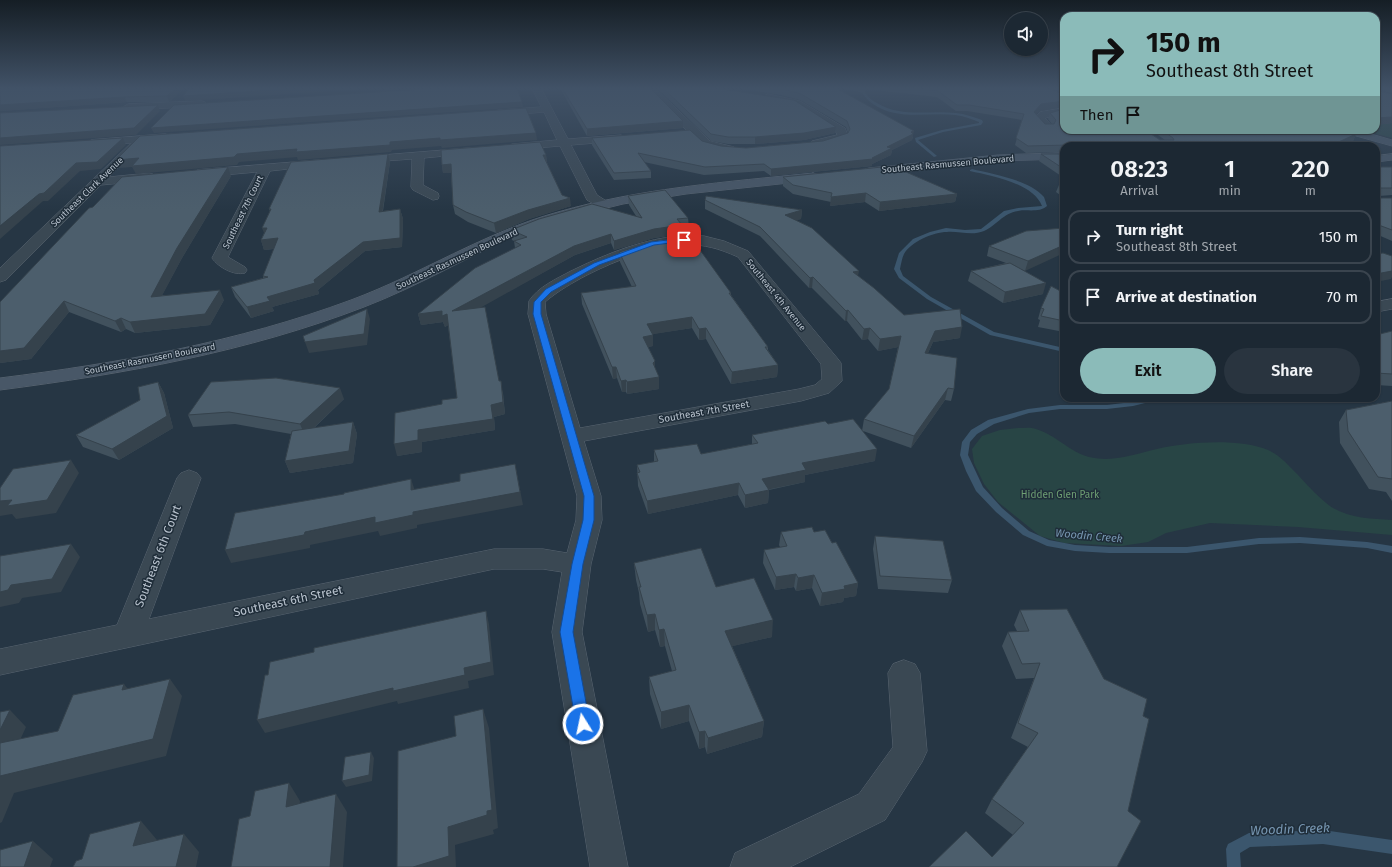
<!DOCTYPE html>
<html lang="en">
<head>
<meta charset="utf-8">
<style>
  body { margin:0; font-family:"Fira Sans",sans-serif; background:#29343f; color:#f1f3f6; height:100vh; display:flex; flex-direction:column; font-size:15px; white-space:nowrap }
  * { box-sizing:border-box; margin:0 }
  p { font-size:13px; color:#a0a6ac }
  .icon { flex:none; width:22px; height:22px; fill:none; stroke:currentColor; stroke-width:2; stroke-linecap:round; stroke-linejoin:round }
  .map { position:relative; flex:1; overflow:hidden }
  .sheet { position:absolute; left:1060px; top:142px; width:320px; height:260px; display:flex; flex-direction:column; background:#1c2833; border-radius:12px; box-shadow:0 1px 3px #0004,0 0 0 1px #3a444e }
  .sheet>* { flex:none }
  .hud { position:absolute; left:1060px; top:12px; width:320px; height:122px; border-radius:12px; box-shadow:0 1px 3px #0004,0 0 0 1px #3a444e; background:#8bbbb9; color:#111; overflow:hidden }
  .fabs { position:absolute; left:1004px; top:12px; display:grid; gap:8px }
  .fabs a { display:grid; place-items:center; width:44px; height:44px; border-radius:50%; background:#1c2833; box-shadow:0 1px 3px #0004,0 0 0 1px #3a444e; font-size:20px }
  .pin { position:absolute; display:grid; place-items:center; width:34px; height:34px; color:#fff; margin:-17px; border-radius:8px; box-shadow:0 2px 6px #0006 }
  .me { position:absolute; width:44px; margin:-22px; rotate:350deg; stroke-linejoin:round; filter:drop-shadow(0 0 3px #0008) }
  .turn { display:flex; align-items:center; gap:14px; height:84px; padding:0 20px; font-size:18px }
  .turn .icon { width:52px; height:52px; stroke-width:2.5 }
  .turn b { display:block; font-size:28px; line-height:34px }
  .then { display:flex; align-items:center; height:38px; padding:0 20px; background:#0003; gap:8px; font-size:15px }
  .eta { display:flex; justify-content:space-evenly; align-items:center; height:68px; text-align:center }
  .eta b { font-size:24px; font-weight:600; line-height:28px }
  .cta { display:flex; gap:8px; margin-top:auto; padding:8px 20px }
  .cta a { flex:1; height:46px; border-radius:24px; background:#8bbbb9; color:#111; font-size:16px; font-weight:600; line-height:46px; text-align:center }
  .cta a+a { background:#29343f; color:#f1f3f6 }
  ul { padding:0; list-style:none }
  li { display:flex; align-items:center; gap:12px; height:54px; margin:0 8px 6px; padding:0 12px; border:2px solid #3a444e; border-radius:12px }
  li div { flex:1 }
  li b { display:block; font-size:15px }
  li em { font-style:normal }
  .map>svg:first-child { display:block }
  .green { fill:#284545 }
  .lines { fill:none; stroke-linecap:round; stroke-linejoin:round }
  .stream { fill:#3b566d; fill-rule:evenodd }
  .street-casing { stroke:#596571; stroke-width:1 }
  .secondary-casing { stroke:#596571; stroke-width:1 }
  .street { fill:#3a4853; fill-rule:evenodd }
  .secondary { fill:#485767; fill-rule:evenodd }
  .wall { fill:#41515d }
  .shaded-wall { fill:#35424c }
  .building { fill:#4c5e6c; stroke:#35424c }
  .route { fill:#1a73e8; stroke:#114b97 }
  .labels { text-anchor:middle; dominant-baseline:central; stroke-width:3; stroke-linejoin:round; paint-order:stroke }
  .far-street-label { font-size:9px; fill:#b8c2cd; stroke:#1f2d39 }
  .street-label { font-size:10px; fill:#b8c2cd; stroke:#1f2d39 }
  .park-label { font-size:10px; fill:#6e9f73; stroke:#1f2d39 }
  .water-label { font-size:11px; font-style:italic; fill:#7796b1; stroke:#1f2d39 }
  .near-street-label { font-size:12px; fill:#b8c2cd; stroke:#1f2d39 }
  .near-water-label { font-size:13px; font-style:italic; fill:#7796b1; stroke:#1f2d39 }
</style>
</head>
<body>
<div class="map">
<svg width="1392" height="867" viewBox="0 0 1392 867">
  <rect width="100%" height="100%" fill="#263644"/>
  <g class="green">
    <path d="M1376,112L1392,115V138L1363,130H1376Z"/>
    <path d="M1018,428C1024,428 1031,427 1036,429C1063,438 1072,458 1104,459C1122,459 1140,453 1157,449C1187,442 1239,438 1268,450C1280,455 1289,466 1298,475C1306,484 1323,502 1333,508C1350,518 1373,519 1392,520V535L1298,527L1210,523L1166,533L1148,542L1121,546L1064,543L1040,536L998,502L984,484L974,463L972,449L982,436L1000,430Z"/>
  </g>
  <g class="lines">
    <g class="stream">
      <path d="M858,88H861C866,94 870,100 877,103C901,118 929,110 956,113C965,114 973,117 982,120L983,122L981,125L943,132L918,140L937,156L934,157L916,142L915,138L942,130L979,123V122C971,119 964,116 955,115C928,112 897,121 873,104C867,100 863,94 858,88Z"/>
      <path d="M972,169C992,174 1030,180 1044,197C1045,200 1046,203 1047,206C1040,213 1027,209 1018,211C1003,213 996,226 984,231C972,236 959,231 947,232C933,232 911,242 904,254C902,258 901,264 900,269L903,276L931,297L994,332L1064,348V352L990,335L927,299L899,278L894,269L899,253L913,239L930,232L946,228L965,230L981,229L1004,211L1018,208L1042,206C1033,183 992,176 970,171V170Z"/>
      <path d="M1146,398H1158L1157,400L1133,406L1107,409H1060L1029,413L994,424L977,434L970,442L968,455L983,487L1002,508L1029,531L1049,540L1075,545L1109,547H1187L1259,538L1300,537L1367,542L1392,546V553L1367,548L1300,543L1259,544L1187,553H1109L1075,551L1047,546L1023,535L996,512L976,491L966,471L960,455L962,442L971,430L988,420L1028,409L1060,405H1107L1132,402Z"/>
      <path d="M1323,830L1392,840V854L1323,844L1250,847L1240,853L1241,867H1227L1226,849L1228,844L1249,833Z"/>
    </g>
    <defs>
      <g id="street">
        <path d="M385,88H393L392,94H386Z"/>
        <path d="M532,88H541L568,139L621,135L626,138L621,141L571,145L597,195L611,204L609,207H599L587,200L560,146L512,150L507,147L512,144L557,140L544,112L498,116L493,113L498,110L541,107Z"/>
        <path d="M646,88H655L710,141L734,147L736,149L734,151L730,152L702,146Z"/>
        <path d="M768,94L800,101L845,128L848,136C842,144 822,148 812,145L811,143L812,141L837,135L836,132L794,105L765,99L763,97Z"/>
        <path d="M202,101L205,102L207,104L205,106L128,110L123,107L128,104Z"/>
        <path d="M1064,108V114L1045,118L1053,127L1052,129H1044L1034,118L1040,112Z"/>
        <path d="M166,134L171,137L170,139L143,142L109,177L149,173L153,174L155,177L153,180L101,185L6,280L0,282V268L131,143L95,145L91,144L90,142L91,140Z"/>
        <path d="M471,148L477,151L475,153L424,158L423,185L438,193L439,196L438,199L433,200L413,190L411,187L412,159L358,163L354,162L352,160L354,158L358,157Z"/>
        <path d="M320,160L324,161L326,163L324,165L270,171L228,257L245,267L247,270L245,273C234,276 218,267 212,258L257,172L201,177L197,176L195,173L197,170Z"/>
        <path d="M684,235L704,236L724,241L748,251L838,359L841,363L842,381L829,393L801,401L584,441L601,496L602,520L591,564L582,632L628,867H590L552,632L562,572L543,569H494L0,675V649L117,625L177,478L181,473L189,470L197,473L201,478L149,619L494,549H543L567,553L576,520L577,496L528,314L529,301C538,287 556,279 571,271C608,253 643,239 684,235ZM684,244C706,245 718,248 738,257L821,364L822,379L815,385L799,389L580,428L546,314L545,302C558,291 572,283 587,275C619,259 649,248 684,244Z"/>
        <path d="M1392,299V309L1376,312V302Z"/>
        <path d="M904,660L915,664L920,673L927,751L922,762L885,820L790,867H730L735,853L859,794L893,747L888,673L893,664Z"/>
      </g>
      <g id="secondary">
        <path d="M1341,130H1357L1392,140V146L1342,132Z"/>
        <path d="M1064,153V159L998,161L869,176L865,175L863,172L865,169L869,168L998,155Z"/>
        <path d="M1392,154V160L1376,162V156Z"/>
        <path d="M813,173L817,174L819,177L817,180L686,194L623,204L566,218L514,236C464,259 416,287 364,307C247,352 124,374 0,390V378C120,363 238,342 351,300C421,274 485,232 558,212C641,188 727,182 813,173Z"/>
      </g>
    </defs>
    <use href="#street" class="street-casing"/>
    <use href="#secondary" class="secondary-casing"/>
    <use href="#street" class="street"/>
    <use href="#secondary" class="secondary"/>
  </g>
  <g class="wall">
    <path d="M184,88L169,102H127L0,111V89Z"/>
    <path d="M560,88H650L683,121V128L587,136Z"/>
    <path d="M657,88H715L836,127L835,133L804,140L755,144H728L711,141Z"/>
    <path d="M739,88H836L913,137L912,140L892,150L891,155L872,164V166L771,176L764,171L704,175L644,162L651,171V178L614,180L592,145V138L702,141L721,146L746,148L823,141L848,133L846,127L800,100L781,95Z"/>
    <path d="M841,88H1048L1064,95V107L1040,111L1036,114L1045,124H1052L1048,119L1050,113L1160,140H1165L1151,130H1341L1356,134L1353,141L1342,146H1064V152L1026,153L1015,145L1022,120L967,111H956L937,97L866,89L865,93Z"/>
    <path d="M1052,88H1064V94Z"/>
    <path d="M1376,88H1392V93L1378,89V91L1392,123L1376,125Z"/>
    <path d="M388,154L390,162L383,211L400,209L403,219L402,247L365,251L318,290L319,294L272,307L274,311L251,318L235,297L231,287L263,278V276L274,249L264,250L261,240L264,233L270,211L269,209Z"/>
    <path d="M1041,154H1064V178L1039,161Z"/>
    <path d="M546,155L547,163L562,195L571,206L529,219L496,233L468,222L455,214L453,205L451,173H443L442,165Z"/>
    <path d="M1376,167H1392V195L1379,196V198H1392V241L1376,234Z"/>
    <path d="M231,176L182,258L162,295L224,300L210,325L135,333L126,329L121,332L69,312L31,359L0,363V302L93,207Z"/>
    <path d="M783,177L957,194L955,202L879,211L865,202L830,206L831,202L793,194L783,186Z"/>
    <path d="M1064,183V198L1056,192L1059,185Z"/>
    <path d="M628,196L688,218L689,227L682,228V234L654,238L614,250L611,243L575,255L480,307L499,381L503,393L505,414L494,417L495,430L422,442V452L397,456L442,404L457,398L448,325L445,327L443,322L421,325L418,314L515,248L514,241L512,240L511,230L636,216L629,205Z"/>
    <path d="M705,200L802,210L801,219L796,220L858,276L904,315L960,338L933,342L928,353L954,389L951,401L945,400L911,448L863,431L875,461L805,475V482L769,490L768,503L745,508L738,495L648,514L638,486L637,465L654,462V450L701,454L752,444V435L828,424L862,431L864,419L889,389L898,347L878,351L868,339L862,340L847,321H845L812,288H809L760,236L705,209Z"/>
    <path d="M1064,228L1025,271L1021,269L1043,294L1003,303L968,281L971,271L1006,263L987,256L989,246Z"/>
    <path d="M619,252L731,293V295L768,347V350L778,365L777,377L731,384L706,339L699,340L692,328L652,334L653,346L648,347L655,361V369L659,377V389L627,394L626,392H622L617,378L613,379L582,304L581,293L632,287L620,262Z"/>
    <path d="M1064,293V332L1038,327L1040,320L1038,319L1041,308Z"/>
    <path d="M1392,331V386L1376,385V335Z"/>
    <path d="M158,382L164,393L173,428L119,460L83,447L76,435L140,400Z"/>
    <path d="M344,399L314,428L353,422L357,434L353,463L290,473L285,461L291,434L235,424L193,427L188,415Z"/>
    <path d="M1392,401V501L1386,492L1369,489L1340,443L1339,422L1346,410Z"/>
    <path d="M781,532H814L832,543L858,583L856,596L844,598L843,602L820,606L812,588L796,591L794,587L775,590L763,563L764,550L780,547L779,545Z"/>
    <path d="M875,536L952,580L948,593L878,589L873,549Z"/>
    <path d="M634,563L716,587L772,637L732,646L764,721L762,737L707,754L705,747L699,749L689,721L661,729L650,694L649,677L672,671L665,646L660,647L655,630L648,632L640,604L639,593L636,580Z"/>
    <path d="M1020,610L1104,679L1147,699L992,857L1013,835L985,813L992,799L1028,747L1011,738L1034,678L1016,679L1002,646L1008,632L1017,631L1014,625Z"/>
  </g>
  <g class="shaded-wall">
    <path d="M176,88H184L169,102L167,96Z"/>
    <path d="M302,88H376L185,101L183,96Z"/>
    <path d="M124,97L127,102L0,111V105Z"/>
    <path d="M1064,101V107L1040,111L1032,118L1034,112L1041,104Z"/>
    <path d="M522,102L523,107L154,133L151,128Z"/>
    <path d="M158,105L160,111L136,135L0,145V138Z"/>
    <path d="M1392,117V123L1376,125V118Z"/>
    <path d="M683,121V128L587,136V129Z"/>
    <path d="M836,127L835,133L804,140L755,144V137Z"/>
    <path d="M914,131L912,140L892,150L891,155L872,164V166L771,176V169L872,158L887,147Z"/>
    <path d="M536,133L537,140L442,148L441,146L392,150L391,152L298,160L297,157L239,162L237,165L136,174L132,167L119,168L116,160L139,158L237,154L440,138Z"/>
    <path d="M1356,134L1353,141L1342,146H1330Z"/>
    <path d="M123,138L126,145L101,169L80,171L48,201H43L0,239V226L39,194L76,163Z"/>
    <path d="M388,154L390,162L381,221L379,212Z"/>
    <path d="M543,155H546L547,163Z"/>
    <path d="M451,164L453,173H443L442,165Z"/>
    <path d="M228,167L231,176L182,258L156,307L151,297L177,248Z"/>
    <path d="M866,193L865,202L830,206L831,197Z"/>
    <path d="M957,194L955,202L879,211L880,202Z"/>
    <path d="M570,198L571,206L529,219L496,233L494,223L528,210Z"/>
    <path d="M400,209L403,219L402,247L365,251L318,290L319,294L272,307L274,311L251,318L247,307L267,297L314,280Z"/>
    <path d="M802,210L801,219L784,225L785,215Z"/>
    <path d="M682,225V234L654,238L614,250V241L654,229Z"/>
    <path d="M262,228H267L266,238Z"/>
    <path d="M611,234V243L575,255L455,322L452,311L574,246Z"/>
    <path d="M278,238L281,248L264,250L261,240Z"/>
    <path d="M1064,245V253L1025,271L1028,261Z"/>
    <path d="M859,271L857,281L853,272Z"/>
    <path d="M1392,271V277L1391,279L1376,282V274Z"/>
    <path d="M813,277L812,288H809L810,278Z"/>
    <path d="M1046,283L1043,294L1003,303L1005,292Z"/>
    <path d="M220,290L224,300L210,325L135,333L130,322Z"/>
    <path d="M64,301L69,312L31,359L0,363V351Z"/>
    <path d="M367,309L370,319L367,345L309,353L305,342Z"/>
    <path d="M848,310L847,321H845L846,311Z"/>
    <path d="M442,311L447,314L449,325L445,327L443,322L421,325L418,314Z"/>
    <path d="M692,317V328L648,335L647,324Z"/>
    <path d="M121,318L126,329L121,332L115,321Z"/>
    <path d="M962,327L960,338L933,342L923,364L925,353L935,331Z"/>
    <path d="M706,328V339L699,340V329Z"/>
    <path d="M870,328L868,339L862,340L864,329Z"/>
    <path d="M653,335V346L644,348L643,337Z"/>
    <path d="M901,336L899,347L878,351L880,339Z"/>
    <path d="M655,361V373L653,363Z"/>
    <path d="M778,365L777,377L731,384L732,372Z"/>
    <path d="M612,367H616L617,378L613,379Z"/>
    <path d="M659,377V389L627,394V382Z"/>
    <path d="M626,380V392H622L621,381Z"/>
    <path d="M501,381L505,414L494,417L495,430L422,442V452L397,456L394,444L418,430L491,405Z"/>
    <path d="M158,382L164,393L173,428L119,460L112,449Z"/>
    <path d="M340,388L344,399L305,436L300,424Z"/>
    <path d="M948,388L945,400L911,448L914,436Z"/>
    <path d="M353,422L357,434L353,463L290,473L285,461Z"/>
    <path d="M877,449L875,461L805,475V482L761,491L762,479L802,463Z"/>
    <path d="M71,460L79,473L56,513L16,519L12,514L0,516V501Z"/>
    <path d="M515,464L523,505L417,525V528L380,536L378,531L310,545V548L231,563L225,550L375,517L413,512Z"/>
    <path d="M411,479L415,491L411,490Z"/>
    <path d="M739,483L738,495L648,514L647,501Z"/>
    <path d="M769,490L768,503L745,508V495Z"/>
    <path d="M71,544L80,557L61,592L22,598L19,603L0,607V592L11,585Z"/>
    <path d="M796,574L794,587L775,590L776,577Z"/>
    <path d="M814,575L812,588L796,591L798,578Z"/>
    <path d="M858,583L856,596L844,598L843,602L820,606L822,593L844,586Z"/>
    <path d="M486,611L489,624L494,675L468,681L469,688L398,704L397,701L265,733L257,720L393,688L464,668Z"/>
    <path d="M655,614V630L648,632L647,615Z"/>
    <path d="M773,620L772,637L725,648V631Z"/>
    <path d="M664,629L665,646L660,647L659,630Z"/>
    <path d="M170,679L182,696L166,756L14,793L2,822L0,823V776Z"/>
    <path d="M124,684L137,701L122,690Z"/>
    <path d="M689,705V721L661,729V712Z"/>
    <path d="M483,709L489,728L498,828L493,830L494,834L455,845L456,867H413L448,827Z"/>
    <path d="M10,710L26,727L10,762L0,752V730Z"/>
    <path d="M764,721L762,737L707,754L708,738Z"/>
    <path d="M705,731V747L699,749V732Z"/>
    <path d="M371,752L374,758L372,781L346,787L342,781Z"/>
    <path d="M289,783L300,801L298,825L286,807Z"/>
    <path d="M336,794L347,812L343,867H330Z"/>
    <path d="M141,821L157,840L150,864L133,846Z"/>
    <path d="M184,834L199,852L196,867H176Z"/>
    <path d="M33,841L53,859L50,867H24Z"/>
  </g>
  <g class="building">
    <path d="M176,88L167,96L124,97L0,105V89Z"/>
    <path d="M206,88H302L183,96L189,89Z"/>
    <path d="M440,88H517L522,102L151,128L174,105Z"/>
    <path d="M562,88H650L683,121L587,129Z"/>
    <path d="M663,88H715L794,100L836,127L804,133L755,137H728L711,134Z"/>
    <path d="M779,88H836L914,131L911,132L913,134L887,147L892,148L872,158L873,159L771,169L764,164L705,167L638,153L651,171L614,173L592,138L690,130L702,141L721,146L746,148L823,141L848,133L850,129L847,121L801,94Z"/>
    <path d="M915,88H1048L1064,95V101L1041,104L1034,112L1045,124H1054L1056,120L1050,113L1064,109V130H1145L1160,140H1174L1173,138L1162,130H1341L1356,134L1330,146H1067V145L1028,146L1016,138L1024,114L969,105H957L938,91Z"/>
    <path d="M1376,88H1378V91L1392,94V117L1376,118Z"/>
    <path d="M158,105L134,128L0,138V113Z"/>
    <path d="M526,108L536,133L440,140V138L390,142V145L296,152L297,149L237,154L234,157L132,166L139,158L116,160L140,136Z"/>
    <path d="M123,138L97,162L76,163L44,193L39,194L0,226V146Z"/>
    <path d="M540,142L546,155H543L562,195L570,198L528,210L494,223L466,212L453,205L451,164L442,165L441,150Z"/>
    <path d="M388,154L379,212L400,209V238L363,242L314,280L315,283L267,297L270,301L247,307L231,287L268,277L263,276L278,238L261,240L267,228H262L271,209H269L291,162Z"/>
    <path d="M1041,154H1064V169Z"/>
    <path d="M892,166L957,194L880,202L866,193L831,197L832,193L793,185L783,177Z"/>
    <path d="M228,167L177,248L151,297L220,290L205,314L130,322L121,318L115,321L64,301L24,348L0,351V302L89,208L93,207L122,177Z"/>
    <path d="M1376,167H1392V188H1379V198H1392V230L1376,224Z"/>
    <path d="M1064,183V189L1059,185Z"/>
    <path d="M665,190L688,218L677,219L682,225L654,229L614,241L611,234L574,246L452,311L485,307L499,381H501L503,402L491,405L493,419L418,430V440L394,444L395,413L442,404V400L457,398L447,314L442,316V311L418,314L475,268L521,245L514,241L527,237L511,230L539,219L592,204L642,218L628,196Z"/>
    <path d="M706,196L802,210L785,215L812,228L859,271L853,272L874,288L904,315L960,309L962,327L935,331L925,353L957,358L954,389L948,388L914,436L864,419L889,389L901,336L880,339L870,328L864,329L848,310L846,311L813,277L810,278L760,227L705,200Z"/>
    <path d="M1064,228V245L1028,261L989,246L1026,231Z"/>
    <path d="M690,236L731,293H729L768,347H765L778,365L732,372L706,328L699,329L692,317L647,324L653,335L643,337L655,361L653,363L659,377L627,382L626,380L621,381L616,367H612L581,293L636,286L619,252L659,240Z"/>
    <path d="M1383,253L1392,256V271L1376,274V254Z"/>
    <path d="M1010,263L1046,283L1005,292L971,271Z"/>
    <path d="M1051,286L1064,293V321L1041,316L1044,309L1041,308Z"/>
    <path d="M367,309L364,334L305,342L303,336Z"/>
    <path d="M1392,331V374L1376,373V335Z"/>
    <path d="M276,378L340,388L300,424L229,412L188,415L211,382Z"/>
    <path d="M158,382L167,416L112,449L76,435L140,400L138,387Z"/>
    <path d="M1392,401V479L1378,477L1348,431L1346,410Z"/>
    <path d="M853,419L877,449L802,463L806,470L762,479L769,490L745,495L739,483L647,501L637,473L640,472L637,465L658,461L654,450L697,444L701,454L758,443L752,435L825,421L828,424Z"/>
    <path d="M353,422L349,451L285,461L292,431Z"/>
    <path d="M71,460L47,500L7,506L12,500L0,501V488L13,469Z"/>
    <path d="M515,464L520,492L413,512V515L375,523V517L305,532L304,535L225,550L235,513L344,494V493L411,479V490L460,481V474Z"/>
    <path d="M812,527L814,532L825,530L832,543L836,542L858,583L844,586L845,589L822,593L814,575L798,578L796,574L776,577L764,550L787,546L781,532Z"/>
    <path d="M875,536L943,541L952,580L880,576Z"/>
    <path d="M71,544L52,579L11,585L8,590L0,592V556Z"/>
    <path d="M701,548L716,587L754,578L773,620L725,631L764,721L708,738L705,731L699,732L689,705L661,712L649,677L676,670L664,629L659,630L655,614L647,615L639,587H641L634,563Z"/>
    <path d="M1067,609L1104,679L1147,699L1143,716L1149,719L1128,811L1141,821L1117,867H929L966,831L992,857L1024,823L992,799L1038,733L1018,723L1040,663L1022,664L1008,632L1029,631L1020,610Z"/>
    <path d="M486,611L491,662L464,668L465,675L393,691V688L257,720L265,675H268L270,662L314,652V648Z"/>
    <path d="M170,679L153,739L0,776V743L58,731L73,695L124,684L122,690Z"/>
    <path d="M483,709L492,810L487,811V815L448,827L449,856L413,867H397L398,751L456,736L454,716Z"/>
    <path d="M10,710L0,730V712Z"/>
    <path d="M371,752L369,775L342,781L345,757Z"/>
    <path d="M289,783L286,807L336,794L330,867H231L239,819L250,816L255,791Z"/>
    <path d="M141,821L133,846L184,834L176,867H73L76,861L82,859L90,834Z"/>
    <path d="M33,841L24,867H0V850Z"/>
  </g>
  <linearGradient id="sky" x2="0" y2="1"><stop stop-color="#151e25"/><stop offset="0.42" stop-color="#415267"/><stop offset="1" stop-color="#415267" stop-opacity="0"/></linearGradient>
  <rect width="1392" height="210" fill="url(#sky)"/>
  <path class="route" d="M684,238L686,239V241L654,245L599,265L551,292L541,302V314L594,496V520L583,564L573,632L590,724L588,728L583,730L578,728L576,724L560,632L572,564L583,520L584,496L533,314L534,302L546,289L594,263L651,242Z"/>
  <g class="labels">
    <g class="far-street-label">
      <text transform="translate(948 164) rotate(-5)">Southeast Rasmussen Boulevard</text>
      <text transform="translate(87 192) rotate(-44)">Southeast Clark Avenue</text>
      <text transform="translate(243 212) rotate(-64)">Southeast 7th Court</text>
      <text transform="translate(457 259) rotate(-25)">Southeast Rasmussen Boulevard</text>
      <text transform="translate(776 295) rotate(51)">Southeast 4th Avenue</text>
      <text transform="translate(150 359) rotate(-11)">Southeast Rasmussen Boulevard</text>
    </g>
    <g class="street-label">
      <text transform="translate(704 412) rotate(-10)">Southeast 7th Street</text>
    </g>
    <g class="park-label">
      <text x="1060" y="495">Hidden Glen Park</text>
    </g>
    <g class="water-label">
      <text transform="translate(1089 536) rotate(5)">Woodin Creek</text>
    </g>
    <g class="near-street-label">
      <text transform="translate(158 556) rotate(-69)">Southeast 6th Court</text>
      <text transform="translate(288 601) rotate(-12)">Southeast 6th Street</text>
    </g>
    <g class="near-water-label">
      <text transform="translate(1290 829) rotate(-2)">Woodin Creek</text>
    </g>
  </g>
</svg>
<div class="fabs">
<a><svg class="icon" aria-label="sound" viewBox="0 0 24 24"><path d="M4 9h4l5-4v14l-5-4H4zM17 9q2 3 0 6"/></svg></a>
</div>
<div class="pin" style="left:684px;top:240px;background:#d93025"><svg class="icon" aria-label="arrive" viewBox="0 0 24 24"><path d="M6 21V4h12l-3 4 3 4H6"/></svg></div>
<svg class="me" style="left:583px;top:724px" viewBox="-20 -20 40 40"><circle r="17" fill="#1a73e8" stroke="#fff" stroke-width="3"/><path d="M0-11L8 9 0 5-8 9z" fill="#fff"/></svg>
<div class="hud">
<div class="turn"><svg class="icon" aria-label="right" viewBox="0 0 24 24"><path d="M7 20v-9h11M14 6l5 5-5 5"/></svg><div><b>150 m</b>Southeast 8th Street</div></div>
<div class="then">Then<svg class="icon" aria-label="arrive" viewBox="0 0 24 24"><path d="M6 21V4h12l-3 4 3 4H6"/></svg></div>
</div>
<section class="sheet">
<div class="eta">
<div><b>08:23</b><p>Arrival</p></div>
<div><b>1</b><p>min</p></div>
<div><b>220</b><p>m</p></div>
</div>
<ul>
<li><svg class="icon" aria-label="right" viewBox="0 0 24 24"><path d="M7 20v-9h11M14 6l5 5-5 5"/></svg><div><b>Turn right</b><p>Southeast 8th Street</p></div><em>150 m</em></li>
<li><svg class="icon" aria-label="arrive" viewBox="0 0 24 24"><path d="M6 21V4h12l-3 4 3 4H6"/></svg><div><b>Arrive at destination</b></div><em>70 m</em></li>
</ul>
<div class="cta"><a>Exit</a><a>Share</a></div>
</section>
</div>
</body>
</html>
